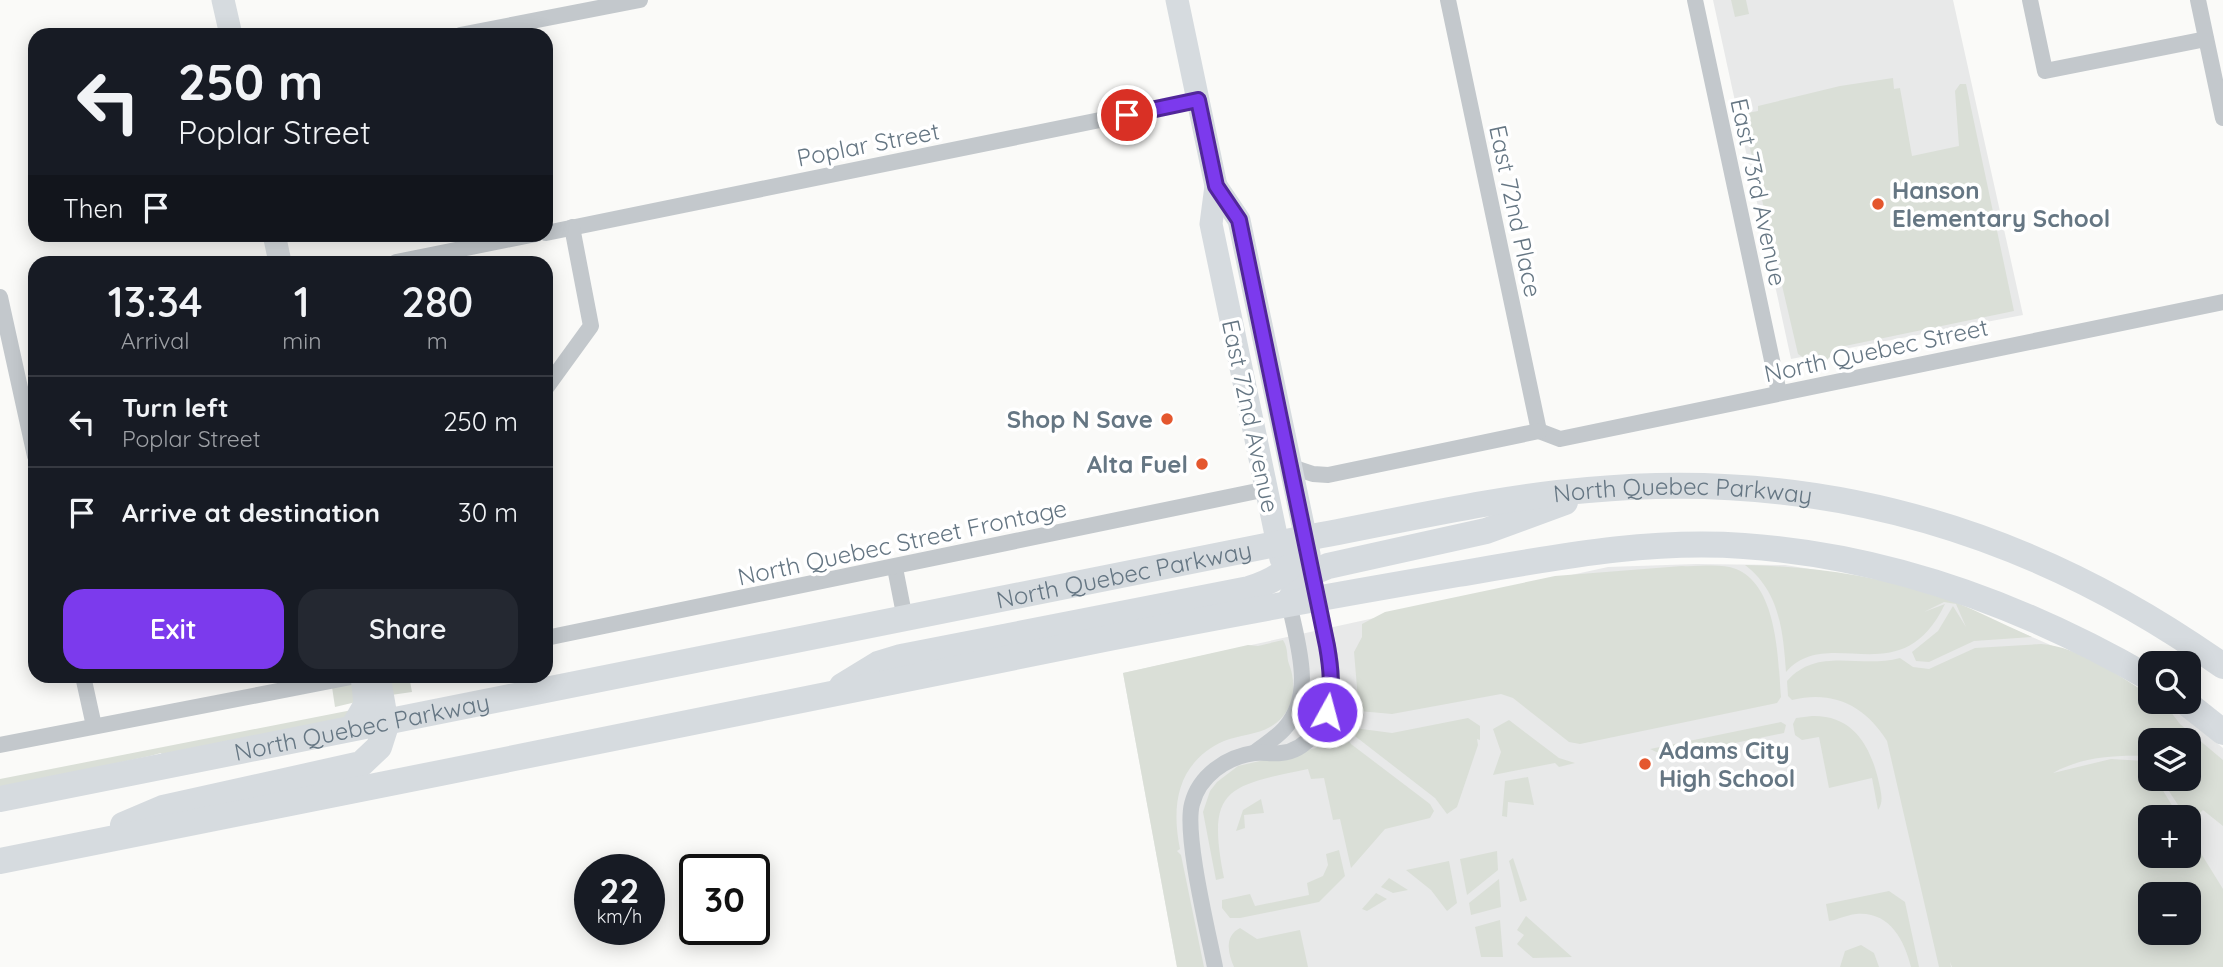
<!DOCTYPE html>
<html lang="en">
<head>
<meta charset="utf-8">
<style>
  body { margin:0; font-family:Quicksand,sans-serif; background:#242831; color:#f1f3f6; height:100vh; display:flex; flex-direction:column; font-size:26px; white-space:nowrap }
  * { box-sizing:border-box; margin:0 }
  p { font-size:23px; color:#9ea1a6 }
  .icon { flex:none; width:38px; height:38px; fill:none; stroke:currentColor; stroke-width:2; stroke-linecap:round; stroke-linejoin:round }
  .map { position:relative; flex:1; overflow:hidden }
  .panel { position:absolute; left:28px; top:256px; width:525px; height:427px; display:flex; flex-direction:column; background:#171b24; border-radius:21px; box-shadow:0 4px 18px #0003 }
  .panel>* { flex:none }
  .banner { position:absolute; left:28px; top:28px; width:525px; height:214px; border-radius:21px; box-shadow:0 4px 18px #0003; background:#171b24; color:#f1f3f6; overflow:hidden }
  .tools { position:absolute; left:2138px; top:651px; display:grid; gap:14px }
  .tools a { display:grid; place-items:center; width:63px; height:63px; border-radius:14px; background:#171b24; box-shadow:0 4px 18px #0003; font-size:35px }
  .speed { position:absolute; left:574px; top:854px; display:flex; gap:14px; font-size:35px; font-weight:700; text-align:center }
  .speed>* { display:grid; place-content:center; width:91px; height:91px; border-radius:50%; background:#171b24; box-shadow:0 4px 18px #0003; line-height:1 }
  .speed small { font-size:18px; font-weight:400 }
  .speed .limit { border:4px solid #111; border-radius:10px; background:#fff; color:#111 }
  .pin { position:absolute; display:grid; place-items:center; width:60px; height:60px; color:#fff; margin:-30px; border:4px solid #fff; border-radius:50%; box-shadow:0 2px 7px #0007 }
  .me { position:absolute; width:77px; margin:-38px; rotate:7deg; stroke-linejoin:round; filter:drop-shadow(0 0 5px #0008) }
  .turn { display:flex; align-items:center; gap:24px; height:147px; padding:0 35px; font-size:32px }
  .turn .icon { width:91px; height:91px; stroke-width:2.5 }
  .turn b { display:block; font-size:49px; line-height:60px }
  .then { display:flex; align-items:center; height:66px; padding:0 35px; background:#0003; gap:14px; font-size:26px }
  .eta { display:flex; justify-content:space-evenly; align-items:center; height:119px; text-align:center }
  .eta b { font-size:42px; font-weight:600; line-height:49px }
  .button { display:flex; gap:14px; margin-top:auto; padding:14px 35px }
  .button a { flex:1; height:80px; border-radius:21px; background:#7c3aed; color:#fff; font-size:28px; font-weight:600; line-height:80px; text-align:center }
  .button a+a { background:#242831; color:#f1f3f6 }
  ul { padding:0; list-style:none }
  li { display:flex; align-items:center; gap:21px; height:91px; padding:0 35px; border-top:2px solid #363941 }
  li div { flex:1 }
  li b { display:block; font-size:26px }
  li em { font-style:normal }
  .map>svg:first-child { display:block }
  .built { fill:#e8e9e9; fill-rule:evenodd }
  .green { fill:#dadfd7; fill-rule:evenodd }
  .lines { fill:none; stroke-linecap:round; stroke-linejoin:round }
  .street { stroke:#c3c8cc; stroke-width:16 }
  .secondary { stroke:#d6dbdf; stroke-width:23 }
  .primary { stroke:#d6dbdf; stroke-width:26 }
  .route-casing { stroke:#51269a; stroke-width:18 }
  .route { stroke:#7c3aed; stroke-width:12 }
  .poi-dot { fill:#e4572e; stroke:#fff; stroke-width:2.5 }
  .labels { text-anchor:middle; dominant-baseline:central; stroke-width:7; stroke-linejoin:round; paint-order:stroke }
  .street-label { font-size:24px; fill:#657683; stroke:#fff }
  .poi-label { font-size:24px; font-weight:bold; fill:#657683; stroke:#fff; text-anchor:start }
</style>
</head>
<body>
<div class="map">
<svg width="2223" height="967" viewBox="0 0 2223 967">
  <rect width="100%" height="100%" fill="#fafaf8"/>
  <g class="built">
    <path d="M1713,0H1953L2023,315L1791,359Z"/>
    <path d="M1696,564L1785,565L1861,577L1933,594L2101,667L2151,702H2160L2185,717L2223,748V967H1177L1123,673L1608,567ZM2151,740H2189V779H2151ZM2151,817H2189V856H2151ZM2151,894H2189V933H2151Z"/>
  </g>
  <g class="green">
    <path d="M1731,0H1746L1749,14L1735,17Z"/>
    <path d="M1893,78L1894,89L1900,88L1912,156L1959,146L1955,91L1960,84H1966L2014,311L1840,347L1824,363L1813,364L1798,354L1742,114L1758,111V106L1840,86Z"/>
    <path d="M1745,565C1807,566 1874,575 1933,594C1967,605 2000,623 2032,637L1974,641L1929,662L1916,661L1912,652L1938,631L1953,606L1966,627L1956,604L1944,602L1924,612L1945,604C1901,696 1829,623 1786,672C1783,631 1780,592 1745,565Z"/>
    <path d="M1682,566C1698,567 1721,563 1736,569C1778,586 1778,660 1781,697L1777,703L1580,744L1569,742L1513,698L1501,694L1392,714L1359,711L1362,703L1358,699L1354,652L1362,637V624L1385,612L1555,576Z"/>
    <path d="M1283,640C1289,650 1286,656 1289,664C1297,683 1295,714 1270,727C1256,735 1239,735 1224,741C1177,762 1171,805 1180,849L1177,851L1181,855L1204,967H1177L1123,673L1248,645L1258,646Z"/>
    <path d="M2041,644C2080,647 2118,675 2151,696V702H2160L2167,707L2180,724L2223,760V826L2203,810L2189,823V817H2186L2161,779H2189V740H2151V763L2146,756C2114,755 2081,757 2053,773L2111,759L2144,761L2151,771V779H2156L2179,817H2151V856H2189V834L2223,889V967H1952L1950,962L1951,967H1939L1887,741C1865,706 1834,690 1792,700L1788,696L1787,681C1818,646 1859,669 1900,658L1913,667L1929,669L1975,648ZM2151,894H2189V933H2151Z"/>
    <path d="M386,676H409L412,692L391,695Z"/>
    <path d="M351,683L356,690V702L335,707L332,687Z"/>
    <path d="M352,710L343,719L162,756L161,753L150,756L0,788V779Z"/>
    <path d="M1812,716C1854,715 1871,747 1879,783C1881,793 1884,801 1878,810L1872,778L1829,788L1819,737L1802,740L1795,735L1793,724L1796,718Z"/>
    <path d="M1468,718L1480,726V740L1477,739L1478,745L1457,807L1447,814L1435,798L1351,733L1354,728L1392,733Z"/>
    <path d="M1509,720L1559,758L1575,763L1559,767L1555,763L1493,775L1501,752L1493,729Z"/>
    <path d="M1781,722L1786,725L1784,733L1667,757L1650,749Z"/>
    <path d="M1338,725L1351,744L1430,804L1434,811L1430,818L1385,829L1351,868L1340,819L1333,820L1324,778L1311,779L1308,769C1227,786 1206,788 1224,878L1216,880L1203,812L1210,791L1217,782L1238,766L1316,748L1331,728Z"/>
    <path d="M1528,777L1534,805L1508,802L1507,817L1502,816L1505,781Z"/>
    <path d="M1261,799L1264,813L1244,815L1245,828L1236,831L1243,810Z"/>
    <path d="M1339,850L1345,876L1319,902L1240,918H1230L1222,908V900L1250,894L1255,906L1309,895L1307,883L1323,876L1328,865L1326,854Z"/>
    <path d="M1497,851L1498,870L1467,895L1460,859Z"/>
    <path d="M1513,858L1527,900L1520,902L1509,861Z"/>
    <path d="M1449,861L1457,903L1447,911L1431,890L1406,870Z"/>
    <path d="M1389,878L1408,890L1393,893L1381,887Z"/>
    <path d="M1499,879L1501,907L1471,915L1469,903Z"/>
    <path d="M1889,891L1905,902L1919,967H1911C1904,939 1889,911 1856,914C1846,915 1837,920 1829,921L1826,904Z"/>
    <path d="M1376,893L1387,899L1367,911L1362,909Z"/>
    <path d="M1526,916L1572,957L1533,958L1517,944L1524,935L1517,930Z"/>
    <path d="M1500,920L1503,957H1481L1475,927Z"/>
    <path d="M1240,928L1257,939L1300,930L1308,967H1234C1228,953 1224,936 1240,928Z"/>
    <path d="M1861,945L1874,953L1879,967H1840L1845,951Z"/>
  </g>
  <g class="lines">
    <g class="street">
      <path d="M1448,0L1539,431"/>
      <path d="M1695,0L1779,393"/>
      <path d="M2030,0L2045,71L2206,39"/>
      <path d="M2198,0L2223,118"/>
      <path d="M460,35L640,0"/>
      <path d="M546,233L1198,100"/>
      <path d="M396,262L536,234"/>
      <path d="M0,297L35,456"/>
      <path d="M546,388L591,326L572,227"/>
      <path d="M1539,431L1560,439L2223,302"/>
      <path d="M1292,467L1313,474L1328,475L1539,431"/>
      <path d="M895,568L905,619"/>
      <path d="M546,638L1267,489"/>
      <path d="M83,676L94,726"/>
      <path d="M0,745L356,676"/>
      <path d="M1254,753C1264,745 1276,738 1284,729C1316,694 1297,643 1289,603"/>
      <path d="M1215,967C1208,932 1184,834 1192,804C1199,776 1226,757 1254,753C1263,752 1272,754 1281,753C1307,751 1327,722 1331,697C1336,665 1323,629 1317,598"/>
    </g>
    <g class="secondary">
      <path d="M223,0L231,35"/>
      <path d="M1177,0L1216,186L1211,224L1281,559"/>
      <path d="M1216,186L1239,220L1309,554"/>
      <path d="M274,234L280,262"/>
      <path d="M379,676L387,722"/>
      <path d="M350,730L365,704L362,676"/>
    </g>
    <g class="primary">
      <path d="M1291,598L1304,576L1328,566L1486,531L1565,502"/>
      <path d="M842,686L878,664L901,657L1249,589C1277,580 1297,568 1306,538"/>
      <path d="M2185,702L2223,732"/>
      <path id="s1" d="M0,799L1306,538C1399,521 1493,498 1588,490C1822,468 2033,531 2223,666"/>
      <path d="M123,825L163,808L361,764L379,747L387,722"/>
      <path d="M0,861C370,788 739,712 1109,638C1225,615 1341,594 1458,574C1553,558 1646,539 1744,546C1890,556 2025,606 2151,679"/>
    </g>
  </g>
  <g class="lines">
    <defs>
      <path id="route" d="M1127,115L1198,100L1216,186L1239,220L1327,646C1331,669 1333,689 1327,712"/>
    </defs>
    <use href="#route" class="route-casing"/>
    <use href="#route" class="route"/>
  </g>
  <g class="poi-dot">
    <circle cx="1878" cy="204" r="7"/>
    <circle cx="1167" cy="419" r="7"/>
    <circle cx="1202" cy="464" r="7"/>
    <circle cx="1645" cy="764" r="7"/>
  </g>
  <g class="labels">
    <g class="street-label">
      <text transform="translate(868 144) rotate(-11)">Poplar Street</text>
      <text transform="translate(1759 192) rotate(78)">East 73rd Avenue</text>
      <text transform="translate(1516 211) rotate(78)">East 72nd Place</text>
      <text transform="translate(1876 350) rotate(-12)">North Quebec Street</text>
      <text transform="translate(1251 416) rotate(78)">East 72nd Avenue</text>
      <text stroke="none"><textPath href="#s1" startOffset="1713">North Quebec Parkway</textPath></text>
      <text transform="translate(902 542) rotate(-12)">North Quebec Street Frontage</text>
      <text stroke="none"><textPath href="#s1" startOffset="1146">North Quebec Parkway</textPath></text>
      <text stroke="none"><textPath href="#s1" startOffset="369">North Quebec Parkway</textPath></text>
    </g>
    <g class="poi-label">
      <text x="1892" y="190">Hanson<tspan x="1892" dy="28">Elementary School</tspan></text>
      <text x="1153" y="419" text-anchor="end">Shop N Save</text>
      <text x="1188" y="464" text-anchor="end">Alta Fuel</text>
      <text x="1659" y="750">Adams City<tspan x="1659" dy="28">High School</tspan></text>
    </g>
  </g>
</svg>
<div class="tools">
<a><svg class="icon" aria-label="search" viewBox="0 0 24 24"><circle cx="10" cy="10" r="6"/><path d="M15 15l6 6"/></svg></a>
<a><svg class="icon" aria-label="layers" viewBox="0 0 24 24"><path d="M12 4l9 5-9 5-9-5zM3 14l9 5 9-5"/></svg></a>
<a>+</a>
<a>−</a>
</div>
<div class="speed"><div>22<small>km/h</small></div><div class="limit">30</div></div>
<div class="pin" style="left:1127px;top:115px;background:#d93025"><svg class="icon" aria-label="arrive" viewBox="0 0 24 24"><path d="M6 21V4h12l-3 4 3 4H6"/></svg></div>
<svg class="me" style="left:1327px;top:712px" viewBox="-20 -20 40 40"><circle r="17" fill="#7c3aed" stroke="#fff" stroke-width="3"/><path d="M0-11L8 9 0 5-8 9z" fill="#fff"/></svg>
<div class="banner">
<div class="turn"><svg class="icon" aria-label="left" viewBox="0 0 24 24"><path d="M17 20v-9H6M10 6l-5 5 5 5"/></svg><div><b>250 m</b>Poplar Street</div></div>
<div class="then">Then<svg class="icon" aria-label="arrive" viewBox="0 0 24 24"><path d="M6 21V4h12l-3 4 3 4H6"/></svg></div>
</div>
<section class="panel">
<div class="eta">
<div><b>13:34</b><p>Arrival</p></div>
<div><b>1</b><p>min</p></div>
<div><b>280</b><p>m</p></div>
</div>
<ul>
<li><svg class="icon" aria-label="left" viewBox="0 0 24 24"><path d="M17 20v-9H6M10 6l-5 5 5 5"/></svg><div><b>Turn left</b><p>Poplar Street</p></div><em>250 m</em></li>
<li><svg class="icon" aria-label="arrive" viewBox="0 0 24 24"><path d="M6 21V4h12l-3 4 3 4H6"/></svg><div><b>Arrive at destination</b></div><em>30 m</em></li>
</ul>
<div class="button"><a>Exit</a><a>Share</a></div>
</section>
</div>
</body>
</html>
